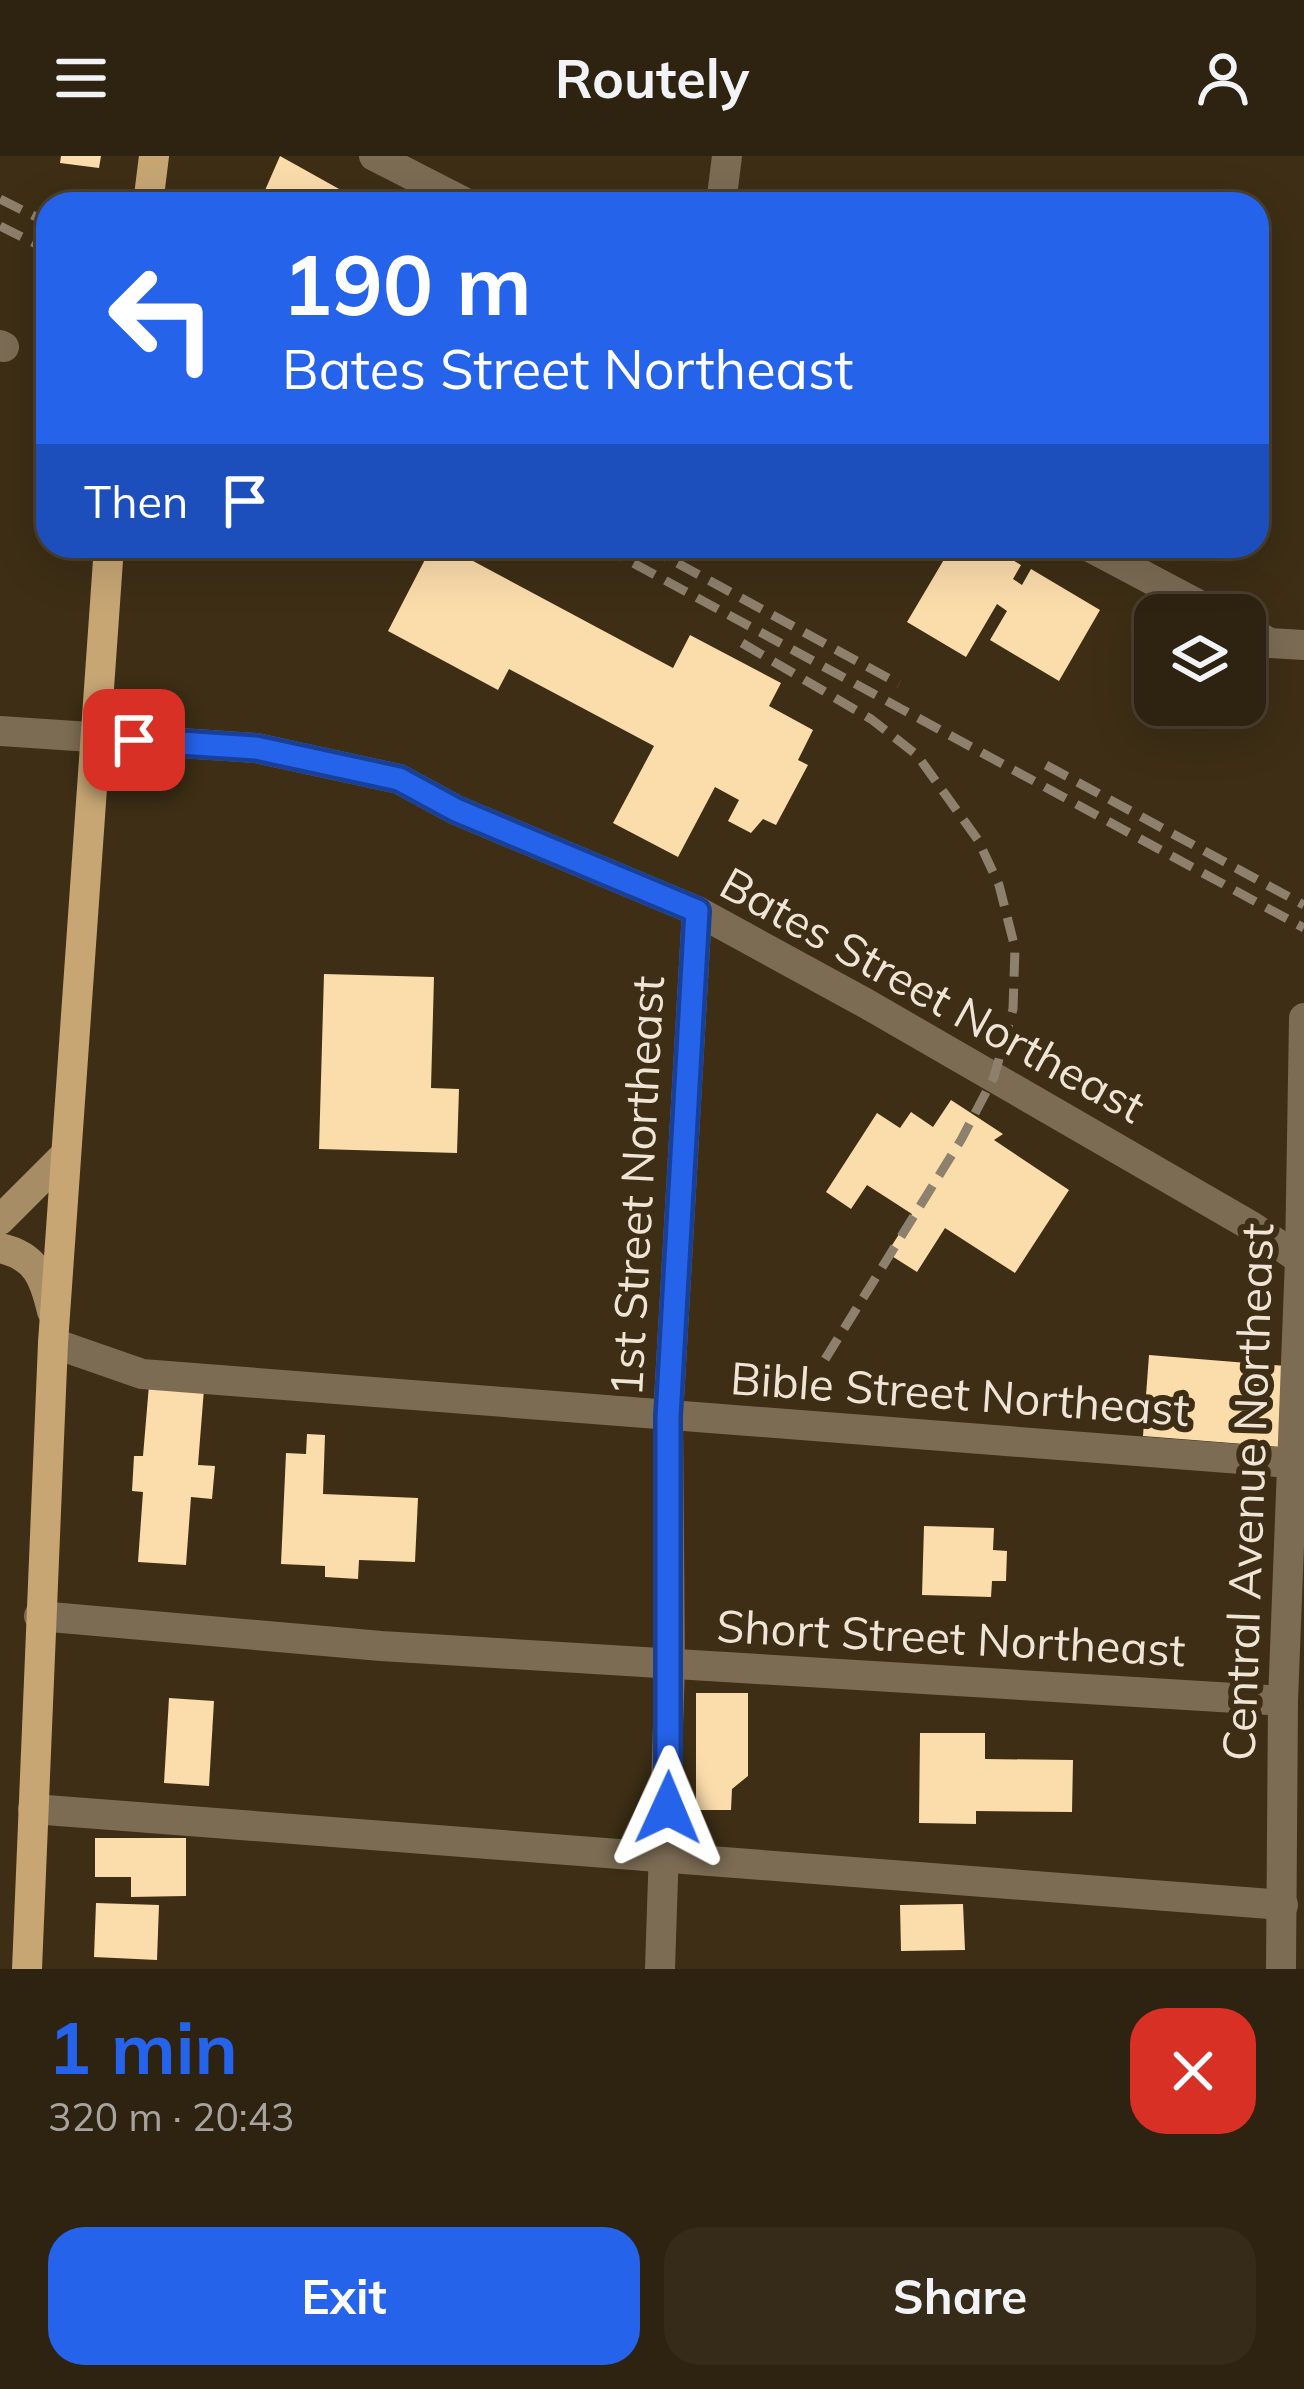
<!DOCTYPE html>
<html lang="en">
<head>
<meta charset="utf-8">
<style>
  body { margin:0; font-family:Mulish,sans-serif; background:#362a19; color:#f1f3f6; height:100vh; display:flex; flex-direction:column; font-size:45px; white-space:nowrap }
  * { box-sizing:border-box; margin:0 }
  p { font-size:39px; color:#a7a49f }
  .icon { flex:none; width:66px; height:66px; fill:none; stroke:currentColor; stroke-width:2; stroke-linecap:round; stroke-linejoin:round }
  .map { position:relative; height:1813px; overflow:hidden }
  .panel { display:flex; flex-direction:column; background:#2e2210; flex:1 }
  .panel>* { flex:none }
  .top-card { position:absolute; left:36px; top:36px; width:1233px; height:366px; border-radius:36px; box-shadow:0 12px 48px #0002,0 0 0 3px #493f30; background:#2563eb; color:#fff; overflow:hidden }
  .tools { position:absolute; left:1134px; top:438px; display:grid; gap:24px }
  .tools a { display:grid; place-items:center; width:132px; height:132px; border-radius:24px; background:#2e2210; box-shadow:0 12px 48px #0002,0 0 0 3px #493f30; font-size:60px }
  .pin { position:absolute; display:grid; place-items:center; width:102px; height:102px; color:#fff; margin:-51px; border-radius:24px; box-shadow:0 6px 18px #0006 }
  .me { position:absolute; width:132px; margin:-66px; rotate:1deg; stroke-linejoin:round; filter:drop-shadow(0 0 9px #0008) }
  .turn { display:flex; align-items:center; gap:42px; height:252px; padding:0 48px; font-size:54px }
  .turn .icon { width:156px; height:156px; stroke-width:2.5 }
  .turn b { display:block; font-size:84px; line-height:102px }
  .then { display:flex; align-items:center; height:114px; padding:0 48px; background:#0003; gap:24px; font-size:45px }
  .round { display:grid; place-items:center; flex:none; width:126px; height:126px; border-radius:36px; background:#362a19 }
  .overview { display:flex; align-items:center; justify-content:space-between; height:204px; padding:0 48px }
  h1 { font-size:72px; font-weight:700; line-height:90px; color:#2563eb }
  .primary-button { display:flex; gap:24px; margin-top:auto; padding:24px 48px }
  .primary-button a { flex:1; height:138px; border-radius:36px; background:#2563eb; color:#fff; font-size:48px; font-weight:700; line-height:138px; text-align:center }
  .primary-button a+a { background:#362a19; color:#f1f3f6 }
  header { display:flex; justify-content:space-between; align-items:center; height:156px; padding:0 48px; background:#2e2210; font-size:54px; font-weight:700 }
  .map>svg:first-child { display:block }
  .building { fill:#fbdcab }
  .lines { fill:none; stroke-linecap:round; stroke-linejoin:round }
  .street { stroke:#7c6c54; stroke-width:30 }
  .secondary { stroke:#a68d66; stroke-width:30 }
  .primary { stroke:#c7a674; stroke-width:30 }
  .rail { stroke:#8d816d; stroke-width:9; stroke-dasharray:24 12; stroke-linecap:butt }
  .route-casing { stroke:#184099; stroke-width:30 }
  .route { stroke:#2563eb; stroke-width:21 }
  .labels { text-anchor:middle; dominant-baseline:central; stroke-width:12; stroke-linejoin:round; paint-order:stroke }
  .street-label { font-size:45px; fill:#efe5d7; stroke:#3d2e15 }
</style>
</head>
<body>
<header><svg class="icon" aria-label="menu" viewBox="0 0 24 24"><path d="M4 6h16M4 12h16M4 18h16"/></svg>Routely<svg class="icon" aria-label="person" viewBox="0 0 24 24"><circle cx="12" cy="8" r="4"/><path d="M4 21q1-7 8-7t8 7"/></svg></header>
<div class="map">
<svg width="1304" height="1813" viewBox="0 0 1304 1813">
  <rect width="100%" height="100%" fill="#3d2e15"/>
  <g class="building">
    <path d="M61,0H101L99,12L60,7Z"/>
    <path d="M280,0L366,48H259Z"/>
    <path d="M1257,248L1266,249L1263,326H1257Z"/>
    <path d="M432,390H445L673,512L690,479L781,527L769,550L813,574L798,604L808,609L776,669L763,663L751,677L728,665L739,644L715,631L678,701L613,667L654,590L509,513L498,534L388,475Z"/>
    <path d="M952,390H990L1021,409L1013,423L1022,429L1031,413L1100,454L1059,525L990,484L1007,455L997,448L966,501L907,466Z"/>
    <path d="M324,818L434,821L431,932L459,933L457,997L319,993Z"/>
    <path d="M951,944L1003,978L994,984L1069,1034L1015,1117L945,1072L917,1116L887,1097L912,1058L867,1029L851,1053L826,1036L877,957L900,972L911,956L933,971Z"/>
    <path d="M1149,1199L1286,1210L1280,1291L1143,1280Z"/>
    <path d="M149,1229L204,1233L198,1309L215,1310L212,1343L191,1341L186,1409L138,1406L143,1336L132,1335L134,1300H143Z"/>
    <path d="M307,1278L325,1279L323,1338L418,1342L415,1406L359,1404L358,1423L325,1421V1410L281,1408L286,1297L306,1298Z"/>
    <path d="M924,1370L994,1372L993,1394L1007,1395L1006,1425H992L991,1441L922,1439Z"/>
    <path d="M696,1537H748V1620L732,1633L731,1654H696Z"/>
    <path d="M169,1542L214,1545L209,1630L164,1627Z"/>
    <path d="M920,1577H985V1603L1073,1604L1072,1656L976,1655V1668L919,1667Z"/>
    <path d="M95,1682H186V1740L131,1741V1721H95Z"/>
    <path d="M96,1747L159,1749L157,1804L94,1801Z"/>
    <path d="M963,1748L965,1794L901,1795L900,1749Z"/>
  </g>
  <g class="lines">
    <g class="street">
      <path d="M374,0L468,48"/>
      <path d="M721,48L727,0"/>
      <path d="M0,189L4,191"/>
      <path d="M1088,390L1218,459"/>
      <path d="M1245,473L1270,487L1304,489"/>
      <path d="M0,575L256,592L399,623L456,654L697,755L867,848L1251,1070L1300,1103"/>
      <path d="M53,1187L142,1218L1291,1307"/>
      <path d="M39,1460L381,1490L1283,1545"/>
      <path d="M33,1653L1283,1749"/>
      <path d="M660,1813L670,1510L668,1261L697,755"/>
      <path d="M1281,1813L1283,1545L1300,1103L1304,862"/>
    </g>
    <g class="secondary">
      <path d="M0,1064L65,999"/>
      <path d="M0,1092C36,1100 44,1121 52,1155"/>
    </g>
    <g class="primary">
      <path d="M148,48L154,0"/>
      <path d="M27,1813L53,1187L109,390"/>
    </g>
    <g class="rail">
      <path d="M0,43L48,67"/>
      <path d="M0,70L48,94"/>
      <path d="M602,390L1304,772"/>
      <path d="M646,390L899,528"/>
      <path d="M742,487L871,563L917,599L978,684L999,729L1015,792L1013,853L994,921L961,984L824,1205"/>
      <path d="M1046,609L1304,749"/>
    </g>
  </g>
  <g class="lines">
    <defs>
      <path id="route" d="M134,584L256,592L399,623L456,654L697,755L668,1261V1652"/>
    </defs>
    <use href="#route" class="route-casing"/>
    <use href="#route" class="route"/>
  </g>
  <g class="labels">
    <g class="street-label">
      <text transform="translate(933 838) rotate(29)">Bates Street Northeast</text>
      <text transform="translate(636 1030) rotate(-87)">1st Street Northeast</text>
      <text transform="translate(960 1237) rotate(4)">Bible Street Northeast</text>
      <text transform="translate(1247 1336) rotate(-88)">Central Avenue Northeast</text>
      <text transform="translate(951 1481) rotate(3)">Short Street Northeast</text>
    </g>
  </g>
</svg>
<div class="tools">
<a><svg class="icon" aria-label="layers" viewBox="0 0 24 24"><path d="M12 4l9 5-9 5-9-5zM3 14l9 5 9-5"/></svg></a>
</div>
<div class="pin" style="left:134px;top:584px;background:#d93025"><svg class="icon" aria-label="arrive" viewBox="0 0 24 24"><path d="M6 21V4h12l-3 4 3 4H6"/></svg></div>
<svg class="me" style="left:668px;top:1652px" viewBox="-20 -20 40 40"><path d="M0-17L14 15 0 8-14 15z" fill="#2563eb" stroke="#fff" stroke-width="4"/></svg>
<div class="top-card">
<div class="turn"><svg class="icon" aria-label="left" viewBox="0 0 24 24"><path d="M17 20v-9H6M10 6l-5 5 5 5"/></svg><div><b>190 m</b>Bates Street Northeast</div></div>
<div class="then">Then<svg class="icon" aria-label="arrive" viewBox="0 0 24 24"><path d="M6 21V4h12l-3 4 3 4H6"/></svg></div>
</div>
</div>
<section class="panel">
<div class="overview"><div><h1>1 min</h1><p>320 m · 20:43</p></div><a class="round" style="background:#d93025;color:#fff"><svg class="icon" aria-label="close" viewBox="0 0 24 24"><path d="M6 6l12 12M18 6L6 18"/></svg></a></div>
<div class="primary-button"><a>Exit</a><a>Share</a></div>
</section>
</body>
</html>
